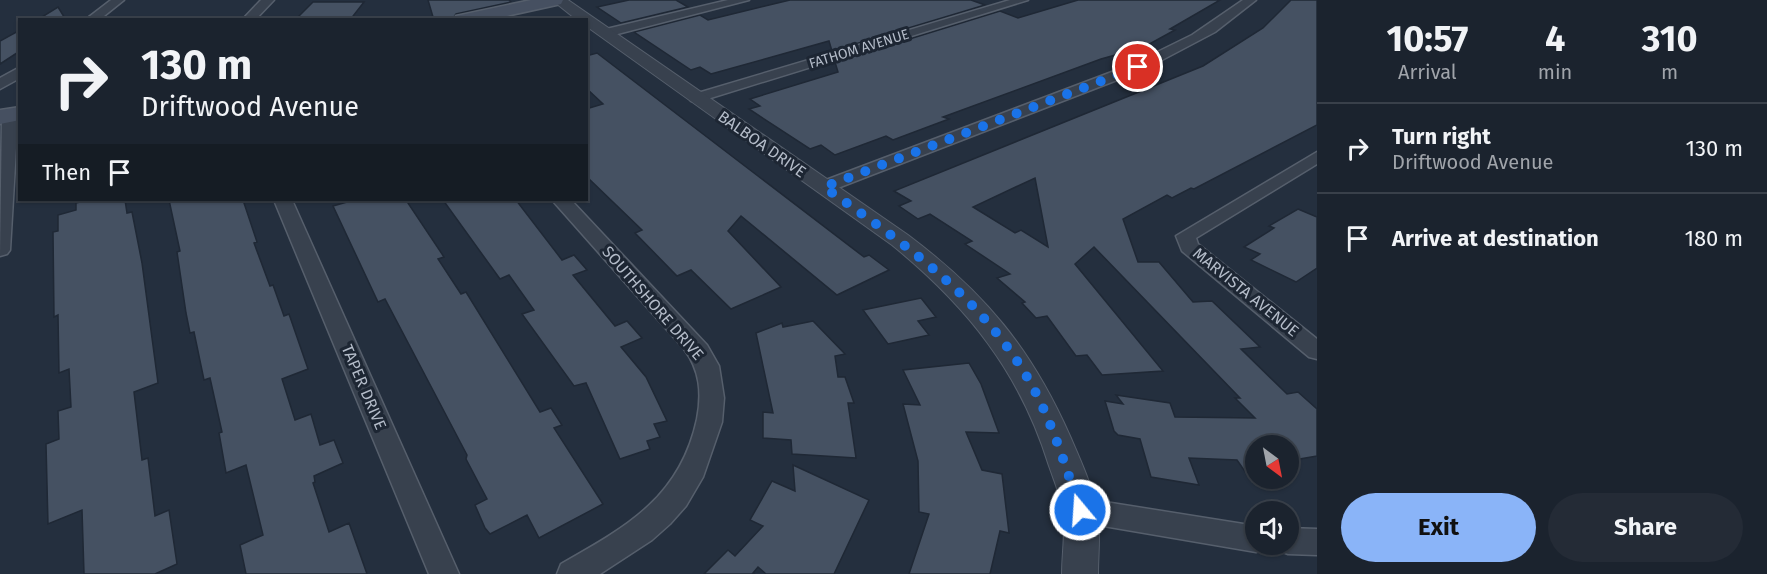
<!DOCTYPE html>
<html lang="en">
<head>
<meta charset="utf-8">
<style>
  body { margin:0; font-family:"Fira Sans",sans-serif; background:#242b36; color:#f1f3f6; height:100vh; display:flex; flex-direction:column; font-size:22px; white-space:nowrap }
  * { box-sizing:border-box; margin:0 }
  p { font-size:20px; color:#a0a4aa }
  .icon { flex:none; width:33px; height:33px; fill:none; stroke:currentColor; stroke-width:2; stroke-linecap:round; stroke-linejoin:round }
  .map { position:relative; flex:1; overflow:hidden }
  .side { display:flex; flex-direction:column; background:#1b232e; width:450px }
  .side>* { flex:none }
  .hud { position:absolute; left:18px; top:18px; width:570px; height:183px; border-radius:0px; box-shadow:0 2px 4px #0004,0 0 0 2px #39404a; background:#1b232e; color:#f1f3f6; overflow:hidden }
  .needle { width:39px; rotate:148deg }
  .fabs { position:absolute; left:1245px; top:435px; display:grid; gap:12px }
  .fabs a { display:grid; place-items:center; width:54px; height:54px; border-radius:50%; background:#1b232e; box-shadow:0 2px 4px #0004,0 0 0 2px #39404a; font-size:30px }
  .pin { position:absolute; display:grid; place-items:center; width:51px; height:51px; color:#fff; margin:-26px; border:3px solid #fff; border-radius:50%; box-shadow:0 2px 6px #0007 }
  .me { position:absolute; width:66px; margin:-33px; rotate:342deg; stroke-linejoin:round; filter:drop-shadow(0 0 4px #0008) }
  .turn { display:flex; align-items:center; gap:21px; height:126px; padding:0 24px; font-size:27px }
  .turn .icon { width:78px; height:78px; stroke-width:2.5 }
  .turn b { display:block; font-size:42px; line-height:51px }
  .then { display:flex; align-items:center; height:57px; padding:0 24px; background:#0003; gap:12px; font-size:22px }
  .eta { display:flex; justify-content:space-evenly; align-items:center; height:102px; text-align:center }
  .eta b { font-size:36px; font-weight:700; line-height:42px }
  .primary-button { display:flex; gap:12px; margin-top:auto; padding:12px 24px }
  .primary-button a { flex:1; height:69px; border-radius:36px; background:#8ab4f8; color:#111; font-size:24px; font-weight:700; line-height:69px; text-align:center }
  .primary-button a+a { background:#242b36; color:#f1f3f6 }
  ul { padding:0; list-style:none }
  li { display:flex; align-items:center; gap:18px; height:90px; padding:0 24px; border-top:2px solid #39404a }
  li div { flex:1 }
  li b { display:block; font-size:22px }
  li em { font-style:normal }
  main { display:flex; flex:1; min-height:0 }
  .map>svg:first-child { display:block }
  .building { fill:#455162; stroke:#1f2835; stroke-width:1.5; fill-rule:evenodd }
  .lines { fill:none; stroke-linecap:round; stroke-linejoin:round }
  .minor-casing { stroke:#565f6c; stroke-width:3 }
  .tertiary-casing { stroke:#565f6c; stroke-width:2 }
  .secondary-casing { stroke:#565f6c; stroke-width:3 }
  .minor { fill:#38414e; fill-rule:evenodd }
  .tertiary { fill:#38414e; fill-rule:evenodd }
  .secondary { fill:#465061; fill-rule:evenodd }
  .route { stroke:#1a73e8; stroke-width:10; stroke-dasharray:0 18 }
  .labels { text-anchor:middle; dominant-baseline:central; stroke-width:6; stroke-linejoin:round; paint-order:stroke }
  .far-street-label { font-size:14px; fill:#b4bcc9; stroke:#1d2633 }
  .street-label { font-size:16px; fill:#b4bcc9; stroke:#1d2633 }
</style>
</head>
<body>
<main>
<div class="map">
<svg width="1317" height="574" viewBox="0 0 1317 574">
  <rect width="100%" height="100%" fill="#242f3e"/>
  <g class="building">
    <path d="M428,0H509L511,2L456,14L452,20H439L433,17Z"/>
    <path d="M629,0H676L688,7L621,23L597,7Z"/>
    <path d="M790,0H971L985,5L832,51L829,41L711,74L700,67L691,70L634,32L700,15L708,20Z"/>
    <path d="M1078,0H1220L1170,29L1175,30L1144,47L1101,59L943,117L949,119L893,140L886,136L835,155L821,145L810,149L749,109L760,106L750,99L838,72L835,62L1000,11L1018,18Z"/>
    <path d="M1291,0H1317V125L1194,189L1191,188L1172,198L1167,195L1123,219L1138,262H1159L1193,302L1212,301L1260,347L1241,349L1287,394L1298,392L1317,409V456L1288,461V446H1256V478H1284L1288,483H1253L1237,460L1189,458L1199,485L1151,477L1140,439L1118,435L1114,431L1105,401L1123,404L1116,395L1170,403L1175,417L1255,418L1235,398H1240L1094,247L1075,264L1163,371L1102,375L1087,355L1076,356L1047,316L1036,318L1022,303L1025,302L997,278L1010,274L965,244L972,241L930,214L918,219L899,206L911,201L894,191L1203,66L1263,28ZM1035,178L1048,247L1021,230L1015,233L973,207Z"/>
    <path d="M313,2H364L350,20H295Z"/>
    <path d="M58,7L66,20H37Z"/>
    <path d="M20,30V51L0,64V41Z"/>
    <path d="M597,53L864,257L869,255L889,270L837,295L741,216L728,231L781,287L731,309L691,270L677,276L635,233L642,230L586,176V109L603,104L586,88V56Z"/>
    <path d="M88,200H125L127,213L132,212L142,263L158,383L134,392L142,460L148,458L155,516L169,510L177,564L155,574H84L82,510L48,524L46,444L59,439L58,411L71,407L69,369L59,373L58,315L54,317L53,232L58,231V215L76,210V203Z"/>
    <path d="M169,200H243L257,242L254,243L270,286L273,285L284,316L289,314L308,369L282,379L295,420L311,414L320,445L334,440L343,463L314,476L315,482L313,483L329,532L349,523L367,574H246L240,545L263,535L246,465L226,473L219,433L222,432L210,378L204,380L194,332L190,333L186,313L177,252L180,251Z"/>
    <path d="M354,200H406L444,257L438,259L461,294L466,292L540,412L551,408L562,425L554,428L603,504L539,538L527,515L490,534L485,528L475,505L487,499L466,459L467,455L385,299L378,302L333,206Z"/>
    <path d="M443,200H516L562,260L574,255L587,270L573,275L615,326L627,321L642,338L621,347L646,377L667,421L654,424L660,437L647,441L650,449L620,459L586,383L574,386L522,314L534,310L509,275L500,279Z"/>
    <path d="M1298,209L1317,217V268L1296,282L1251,260L1260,254L1244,247L1274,228L1269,226Z"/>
    <path d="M921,298L936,317L918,321L929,335L888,344L863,310Z"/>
    <path d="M813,321L845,354L835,356L838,377H845L854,403H848L856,458L792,454L791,440L763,438V412L773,413L756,333L782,323L783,327Z"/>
    <path d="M969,363L981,384L999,433L966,432L982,470L1002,474L1009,533L1000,531L990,574H909L929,514L919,512L918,461L903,404L920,405L903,370Z"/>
    <path d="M793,465L869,500L834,574H766L758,567L753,573L755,574H704L728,550L735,556L763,526L750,520L772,481L795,491Z"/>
  </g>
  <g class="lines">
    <defs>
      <g id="minor">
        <path d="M111,0H124L99,20H85Z"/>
        <path d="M261,0H274L255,20H242Z"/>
        <path d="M728,0H749L606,37L600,33L602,30Z"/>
        <path d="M1010,0H1028L701,101H691L689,98L691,95Z"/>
        <path d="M1243,0H1256L1215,32L1143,70L830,191H818L815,187L818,183L1133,64L1192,35Z"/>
        <path d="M20,67V78L0,89V78Z"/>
        <path d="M10,109L18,114L10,250L7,254L0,256L2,114Z"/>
        <path d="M1317,152V164L1196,238L1198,244L1317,339V359L1309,357L1182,251L1176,236Z"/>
        <path d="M274,200H292L459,574H429Z"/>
        <path d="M552,200H571L707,345L719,366L724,398L722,422L703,477L686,506L670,524L652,540L600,574H557L561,564C626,527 680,498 697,419C702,393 700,370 684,349Z"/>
        <path d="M1080,498L1256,526V544H1268L1266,548L1256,552L1080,522L1070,519L1066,510L1070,501Z"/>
        <path d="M1288,528L1317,529V555L1288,554L1278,550L1275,544H1288Z"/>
      </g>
      <path id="tertiary" d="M552,0H568L908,235C985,293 1031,348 1070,436C1080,459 1092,485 1097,510C1101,530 1098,554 1098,574H1062C1062,554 1066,530 1063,510C1060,495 1054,480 1049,466C1020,372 967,306 892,245L586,26V20H577Z"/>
      <g id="secondary">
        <path d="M531,0H563L561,4L488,20H454L456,16Z"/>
        <path d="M20,107V120L0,124V110Z"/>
      </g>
    </defs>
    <use href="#minor" class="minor-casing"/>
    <use href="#tertiary" class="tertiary-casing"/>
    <use href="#secondary" class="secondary-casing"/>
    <use href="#minor" class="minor"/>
    <use href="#tertiary" class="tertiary"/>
    <use href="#secondary" class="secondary"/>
  </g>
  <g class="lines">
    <path class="route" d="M1080,510C1068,473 1056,435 1039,399C991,303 909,247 824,187L1138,67"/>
  </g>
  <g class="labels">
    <g class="far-street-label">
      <text transform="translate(859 49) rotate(-17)">FATHOM AVENUE</text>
    </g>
    <g class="street-label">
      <text transform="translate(762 144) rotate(35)">BALBOA DRIVE</text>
      <text transform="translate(1246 292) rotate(39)">MARVISTA AVENUE</text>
      <text transform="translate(653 303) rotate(49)">SOUTHSHORE DRIVE</text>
      <text transform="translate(364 387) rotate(67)">TAPER DRIVE</text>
    </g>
  </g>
</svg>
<div class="fabs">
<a><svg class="needle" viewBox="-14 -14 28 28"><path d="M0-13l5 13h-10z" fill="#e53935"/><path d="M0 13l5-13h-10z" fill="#a0a4aa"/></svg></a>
<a><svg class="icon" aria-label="sound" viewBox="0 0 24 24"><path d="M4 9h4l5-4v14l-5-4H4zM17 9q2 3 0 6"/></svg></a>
</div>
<div class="pin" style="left:1138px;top:67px;background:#d93025"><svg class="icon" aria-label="arrive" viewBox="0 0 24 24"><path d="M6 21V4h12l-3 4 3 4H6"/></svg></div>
<svg class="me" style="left:1080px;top:510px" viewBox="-20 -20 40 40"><circle r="17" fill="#1a73e8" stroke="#fff" stroke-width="3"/><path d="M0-11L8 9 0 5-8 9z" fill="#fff"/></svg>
<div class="hud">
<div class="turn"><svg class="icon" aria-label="right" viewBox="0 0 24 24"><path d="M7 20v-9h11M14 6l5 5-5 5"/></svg><div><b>130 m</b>Driftwood Avenue</div></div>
<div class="then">Then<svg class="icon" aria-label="arrive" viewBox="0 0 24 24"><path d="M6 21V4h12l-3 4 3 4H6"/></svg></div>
</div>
</div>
<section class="side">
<div class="eta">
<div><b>10:57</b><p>Arrival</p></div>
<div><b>4</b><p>min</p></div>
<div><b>310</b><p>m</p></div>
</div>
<ul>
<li><svg class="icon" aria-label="right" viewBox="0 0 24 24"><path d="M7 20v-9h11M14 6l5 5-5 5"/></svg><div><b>Turn right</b><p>Driftwood Avenue</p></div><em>130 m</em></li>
<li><svg class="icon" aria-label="arrive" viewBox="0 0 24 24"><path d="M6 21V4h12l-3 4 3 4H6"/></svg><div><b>Arrive at destination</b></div><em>180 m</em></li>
</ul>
<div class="primary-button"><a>Exit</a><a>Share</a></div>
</section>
</main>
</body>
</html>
